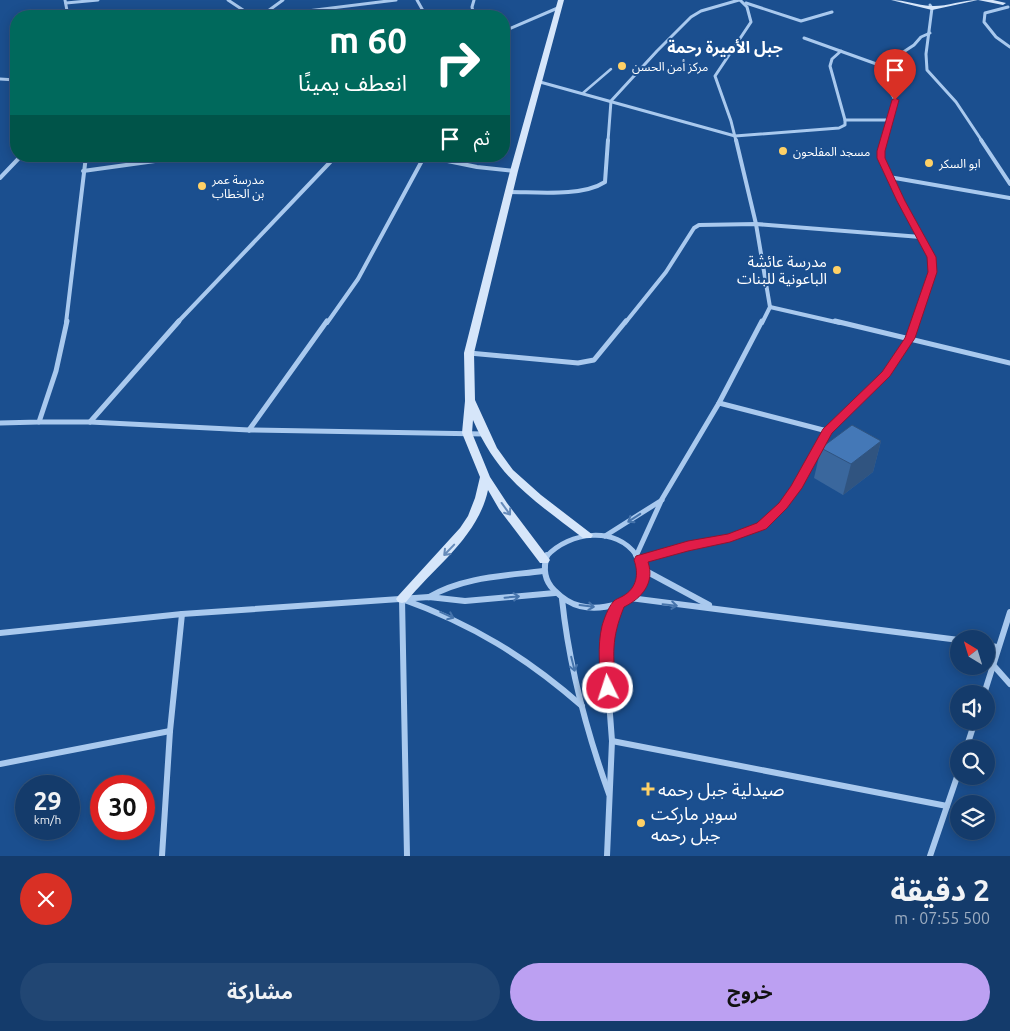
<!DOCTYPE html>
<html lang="ar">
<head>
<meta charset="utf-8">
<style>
  body { margin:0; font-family:Ubuntu,"Noto Sans Arabic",sans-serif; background:#214673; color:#f1f3f6; direction:rtl; height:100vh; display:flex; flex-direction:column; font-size:19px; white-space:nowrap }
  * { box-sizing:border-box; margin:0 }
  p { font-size:16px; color:#9dadc1 }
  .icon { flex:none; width:28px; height:28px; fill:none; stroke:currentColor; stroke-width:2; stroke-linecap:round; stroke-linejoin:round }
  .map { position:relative; height:856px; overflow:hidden; direction:ltr }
  .side { display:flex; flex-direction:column; background:#143b6b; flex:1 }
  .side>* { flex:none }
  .banner { position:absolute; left:10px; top:10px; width:500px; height:152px; border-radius:20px; box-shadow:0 2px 12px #0003,0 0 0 1px #33557e; direction:rtl; background:#00695c; color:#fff; overflow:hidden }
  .needle { width:32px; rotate:322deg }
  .tools { position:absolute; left:950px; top:630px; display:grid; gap:10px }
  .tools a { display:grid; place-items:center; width:45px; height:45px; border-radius:50%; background:#143b6b; box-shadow:0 2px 12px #0003,0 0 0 1px #33557e; font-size:25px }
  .speed { position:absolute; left:15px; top:775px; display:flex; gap:10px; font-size:25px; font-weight:700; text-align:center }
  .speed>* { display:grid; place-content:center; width:65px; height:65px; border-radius:50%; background:#143b6b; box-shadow:0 2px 12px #0003,0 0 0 1px #33557e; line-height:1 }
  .speed small { font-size:12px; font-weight:400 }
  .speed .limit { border:8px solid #d22; background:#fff; color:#111 }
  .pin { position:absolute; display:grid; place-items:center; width:42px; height:42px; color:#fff; margin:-51px -21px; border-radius:50% 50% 50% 0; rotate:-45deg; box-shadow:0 0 5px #0007 }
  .pin .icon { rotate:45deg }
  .me { position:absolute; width:55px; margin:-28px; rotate:356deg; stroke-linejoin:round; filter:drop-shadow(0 0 4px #0008) }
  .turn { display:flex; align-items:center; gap:18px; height:105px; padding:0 20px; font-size:22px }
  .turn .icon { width:65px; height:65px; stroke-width:2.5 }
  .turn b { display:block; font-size:35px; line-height:42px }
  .then { display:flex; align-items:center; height:48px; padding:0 20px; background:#0003; gap:10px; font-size:19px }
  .round { display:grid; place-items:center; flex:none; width:52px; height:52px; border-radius:26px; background:#214673 }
  .headline { display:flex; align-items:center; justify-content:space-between; height:85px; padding:0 20px }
  h1 { font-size:30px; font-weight:700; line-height:38px }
  .action { display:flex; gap:10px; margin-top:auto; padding:10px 20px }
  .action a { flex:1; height:58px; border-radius:30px; background:#bca0f2; color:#111; font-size:20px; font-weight:700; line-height:58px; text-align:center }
  .action a+a { background:#214673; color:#f1f3f6 }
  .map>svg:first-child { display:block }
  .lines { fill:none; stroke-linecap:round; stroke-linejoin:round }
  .lane { stroke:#a9c9ee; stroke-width:2.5 }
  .street-far3 { stroke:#a9c9ee; stroke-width:3 }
  .street-far2 { stroke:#a9c9ee; stroke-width:4 }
  .street-far1 { stroke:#a9c9ee; stroke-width:5 }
  .street { stroke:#a9c9ee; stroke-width:6 }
  .secondary { fill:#d6e6fa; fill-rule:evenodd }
  .wall { fill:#3a679d }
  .shaded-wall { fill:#305480 }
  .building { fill:#4478b7; stroke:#305480 }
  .oneway { stroke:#668bba }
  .oneway2 { stroke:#4674ac }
  .route { fill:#e11d48; stroke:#92132f }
  .poi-dot { fill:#ffd166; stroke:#1b4f8f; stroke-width:2 }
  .labels { text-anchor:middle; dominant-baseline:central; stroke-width:4; stroke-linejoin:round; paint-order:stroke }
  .far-poi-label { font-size:12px; fill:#fff; stroke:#1b4f8f; text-anchor:start }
  .poi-label { font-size:15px; fill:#fff; stroke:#1b4f8f; text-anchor:end }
  .far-district-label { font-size:16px; font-weight:bold; fill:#fff; stroke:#1b4f8f }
  .near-poi-label { font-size:18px; fill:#fff; stroke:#1b4f8f; text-anchor:start }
</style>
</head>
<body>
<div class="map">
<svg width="1010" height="856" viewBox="0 0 1010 856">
  <rect width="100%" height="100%" fill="#1b4f8f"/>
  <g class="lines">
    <path class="lane" d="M583,93L611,69"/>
    <g class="street-far3">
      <path d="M65,0L68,16"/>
      <path d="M228,0L252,16"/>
      <path d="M417,0L426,16"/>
      <path d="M474,0L472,7L474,16"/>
      <path d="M66,3L98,0"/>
      <path d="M746,3L801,21L832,12"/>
      <path d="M930,5L932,8L926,54L927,70L956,102L982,141"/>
      <path d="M1008,7L985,13L984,22L996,37L1010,47"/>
      <path d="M261,16L283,0"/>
      <path d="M267,16L396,0"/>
      <path d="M393,16L423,11"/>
      <path d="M504,31L560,7"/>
      <path d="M804,38L882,66"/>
      <path d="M841,51L832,59L830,66L845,120"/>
      <path d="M0,79L16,80"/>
      <path d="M540,82L735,136L839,128L845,125V120H890"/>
      <path d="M608,141L611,101L657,51L691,17L701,11L739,0"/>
      <path d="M736,141L731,121L715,76L751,22L747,7L740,0"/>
      <path d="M884,141L895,100L880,72L882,66L914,45L921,37L930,33"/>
    </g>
    <g class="street-far2">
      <path d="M736,140L756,224L770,307L762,323"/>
      <path d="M884,140L881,159L931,257L933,272L915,323"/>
      <path d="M981,140L1010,184"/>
      <path d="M423,156L477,167L514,171"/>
      <path d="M83,171L191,156"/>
      <path d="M889,177L1010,198"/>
      <path d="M0,178L21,156"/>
      <path d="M509,192C536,192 582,197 605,182L608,140"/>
      <path d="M770,307L840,323"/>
      <path d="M66,323L86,156"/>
      <path d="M177,323L336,156"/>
      <path d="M327,323L358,279L424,157"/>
      <path d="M625,323L666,272L694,228L699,225L756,224L921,237"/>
    </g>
    <g class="street-far1">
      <path d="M835,321L1010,363"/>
      <path d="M469,353L578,363L594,360L626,321"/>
      <path d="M719,403L827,431"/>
      <path d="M39,422H90L249,430L484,434"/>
      <path d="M90,422L179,321"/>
      <path d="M0,423L39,422L56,371L67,321"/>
      <path d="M249,430L327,321"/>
      <path d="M605,536L662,500"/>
      <path d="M637,554L662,499L719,403L762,321"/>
      <path d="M547,556C569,532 616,525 637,556"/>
      <path d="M654,556L688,546L730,538L761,526L771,518L796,488L827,431L886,374L910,338L916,321"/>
    </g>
    <g class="street">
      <path d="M547,555C543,568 544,580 554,590C561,597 570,604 580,606C611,614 661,593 636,555"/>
      <path d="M640,560L658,555"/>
      <path d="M644,570L709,605"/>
      <path d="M429,597C463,577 504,576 543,571"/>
      <path d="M630,598L959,640"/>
      <path d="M562,599C569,666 586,730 609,794"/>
      <path d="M0,633L182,614L429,597L465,601L555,593"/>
      <path d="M986,645L997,647"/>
      <path d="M994,666L1010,684"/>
      <path d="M984,694L1010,612"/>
      <path d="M612,741L947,806"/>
      <path d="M966,749L975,721"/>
      <path d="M0,764L170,731"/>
      <path d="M162,856L170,731L182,614"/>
      <path d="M407,856L402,599C472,624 526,657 582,706"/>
      <path d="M607,856L612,741L605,647L609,625L619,604"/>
      <path d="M930,856L959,771"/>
    </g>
    <g class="secondary">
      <path d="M558,0H564L518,171L474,353L475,400L497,448L513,470L541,495L593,535L591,538H583C534,500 499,480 473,420L472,433L490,477L507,503L550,560L548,563H540L499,509L488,490C478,537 435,566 406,602L402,603L398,602L396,599L398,596L460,528L468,516L475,498L480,477L462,433L465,401L464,353L510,171Z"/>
      <path d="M891,0C905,0 917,5 931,6C945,7 962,0 978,0L932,10Z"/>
      <path d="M978,0H993L1006,3L1003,5Z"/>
    </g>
  </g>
  <path class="wall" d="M881,441L873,472L843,495L814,478L821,448Z"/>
  <path class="shaded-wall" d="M881,441L873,472L843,495L851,464Z"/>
  <path class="building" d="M852,425L881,441L851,464L821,448Z"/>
  <defs><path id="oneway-shaft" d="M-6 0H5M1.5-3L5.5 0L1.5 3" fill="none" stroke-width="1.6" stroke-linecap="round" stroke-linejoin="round" transform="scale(1.25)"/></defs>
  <g class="oneway">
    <use href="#oneway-shaft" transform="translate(506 509) rotate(54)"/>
    <use href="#oneway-shaft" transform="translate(449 550) rotate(134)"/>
  </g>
  <g class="oneway2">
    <use href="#oneway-shaft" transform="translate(634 518) rotate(147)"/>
    <use href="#oneway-shaft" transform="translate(512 597) rotate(-5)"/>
    <use href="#oneway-shaft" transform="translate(670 605) rotate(6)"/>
    <use href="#oneway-shaft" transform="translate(587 606) rotate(7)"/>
    <use href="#oneway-shaft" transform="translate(447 615) rotate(24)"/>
    <use href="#oneway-shaft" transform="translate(573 664) rotate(76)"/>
  </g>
  <path class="route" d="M895,98L899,100L885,151V158L905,201L936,257L937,272L915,338L890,376L832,433L802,488L787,508L766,529L730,542L688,551L648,562C655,583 642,598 624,607C611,639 613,655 616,688L614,692L608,694L603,692L601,688C600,667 597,647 602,626C604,619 608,608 613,602C615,599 620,598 623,596C637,588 639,574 634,560L636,556L688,541L728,534L757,523L779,503L791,486L823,429L882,372L905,338L928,272L927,257L897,201L877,158V151L892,100Z"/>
  <g class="poi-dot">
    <circle cx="622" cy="66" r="5"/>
    <circle cx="783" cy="151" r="5"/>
    <circle cx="929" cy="163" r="5"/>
    <circle cx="202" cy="186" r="5"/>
    <circle cx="837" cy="270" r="5"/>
    <path d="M645.5 781.5h5v5h5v5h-5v5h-5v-5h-5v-5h5z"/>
    <circle cx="641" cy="823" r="5"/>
  </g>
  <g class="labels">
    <g class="far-poi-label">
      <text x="632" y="66">مركز أمن الحسن</text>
      <text x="793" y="151">مسجد المفلحون</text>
      <text x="939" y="163">ابو السكر</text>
      <text x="212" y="179">مدرسة عمر<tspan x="212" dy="14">بن الخطاب</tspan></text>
    </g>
    <g class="poi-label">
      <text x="827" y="261">مدرسة عائشة<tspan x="827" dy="17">الباعونية للبنات</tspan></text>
    </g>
    <g class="far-district-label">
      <text x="725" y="47">جبل الأميرة رحمة</text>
    </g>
    <g class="near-poi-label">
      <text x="658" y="789">صيدلية جبل رحمه</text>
      <text x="651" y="813">سوبر ماركت<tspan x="651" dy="21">جبل رحمه</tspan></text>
    </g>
  </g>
</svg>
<div class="tools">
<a><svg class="needle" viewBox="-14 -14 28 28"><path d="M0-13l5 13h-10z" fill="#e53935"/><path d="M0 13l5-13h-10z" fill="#9dadc1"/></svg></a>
<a><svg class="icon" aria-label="sound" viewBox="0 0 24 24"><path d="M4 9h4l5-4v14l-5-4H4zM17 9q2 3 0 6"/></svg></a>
<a><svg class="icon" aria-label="search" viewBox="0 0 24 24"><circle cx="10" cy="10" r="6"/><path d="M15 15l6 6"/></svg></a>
<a><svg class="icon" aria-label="layers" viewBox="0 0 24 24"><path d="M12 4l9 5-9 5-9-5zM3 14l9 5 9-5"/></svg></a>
</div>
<div class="speed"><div>29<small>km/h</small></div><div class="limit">30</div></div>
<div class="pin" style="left:895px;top:100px;background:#d93025"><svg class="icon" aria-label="arrive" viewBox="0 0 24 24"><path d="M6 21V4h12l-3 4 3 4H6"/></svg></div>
<svg class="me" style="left:608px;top:688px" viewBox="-20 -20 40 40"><circle r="17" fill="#e11d48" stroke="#fff" stroke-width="3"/><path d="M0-11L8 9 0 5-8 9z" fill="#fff"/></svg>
<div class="banner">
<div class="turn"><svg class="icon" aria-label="right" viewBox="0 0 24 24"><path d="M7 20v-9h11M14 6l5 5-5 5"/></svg><div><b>60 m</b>انعطف يمينًا</div></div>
<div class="then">ثم<svg class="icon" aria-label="arrive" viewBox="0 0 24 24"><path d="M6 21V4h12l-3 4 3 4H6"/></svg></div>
</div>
</div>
<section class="side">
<div class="headline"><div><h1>2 دقيقة</h1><p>500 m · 07:55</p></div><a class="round" style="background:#d93025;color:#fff"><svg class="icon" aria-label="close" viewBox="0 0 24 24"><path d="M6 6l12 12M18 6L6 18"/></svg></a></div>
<div class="action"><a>خروج</a><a>مشاركة</a></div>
</section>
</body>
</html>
